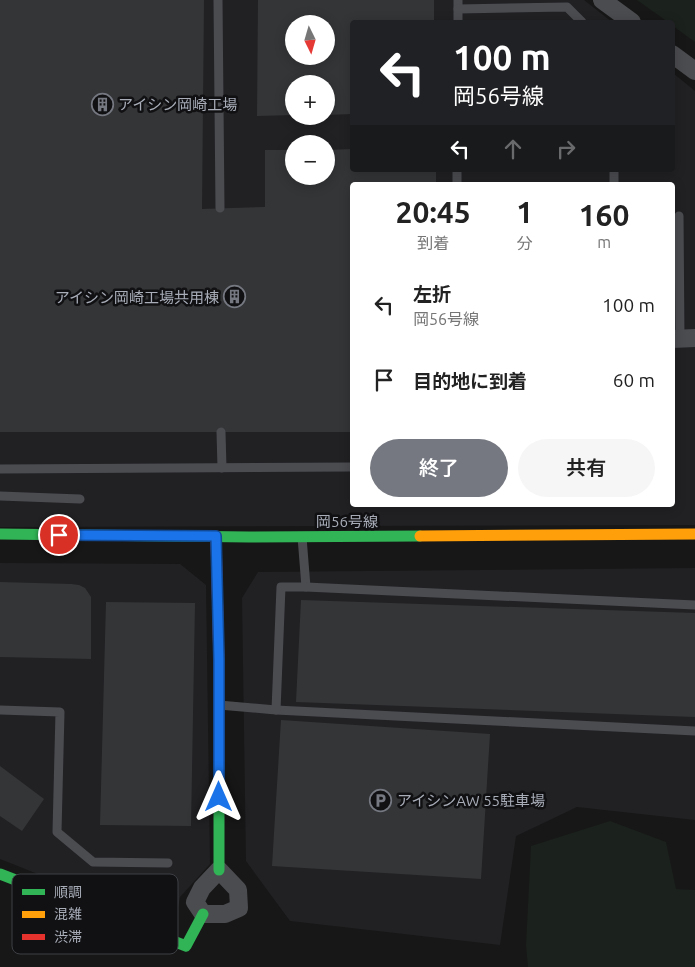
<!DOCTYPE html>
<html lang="ja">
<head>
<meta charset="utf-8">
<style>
  body { margin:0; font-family:Ubuntu,"Noto Sans JP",sans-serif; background:#f6f6f6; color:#222; height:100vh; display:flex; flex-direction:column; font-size:19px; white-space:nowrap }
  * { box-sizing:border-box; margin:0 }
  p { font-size:16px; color:#767676 }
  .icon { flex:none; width:28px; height:28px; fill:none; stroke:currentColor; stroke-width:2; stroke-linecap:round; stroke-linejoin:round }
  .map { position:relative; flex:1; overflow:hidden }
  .details { position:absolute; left:350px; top:182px; width:325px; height:325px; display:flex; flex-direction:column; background:#fff; border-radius:5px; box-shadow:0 2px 12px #0003 }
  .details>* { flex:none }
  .guide { position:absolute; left:350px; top:20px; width:325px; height:152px; border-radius:5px; box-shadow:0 2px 12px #0003; background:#202124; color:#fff; overflow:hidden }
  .needle { width:32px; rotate:175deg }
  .fabs { position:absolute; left:285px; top:15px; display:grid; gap:10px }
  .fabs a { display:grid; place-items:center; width:50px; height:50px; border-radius:50%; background:#fff; box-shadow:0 2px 12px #0003; font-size:25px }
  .pin { position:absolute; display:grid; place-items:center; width:42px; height:42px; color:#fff; margin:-21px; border:2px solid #fff; border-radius:50%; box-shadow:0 1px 5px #0007 }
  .me { position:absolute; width:55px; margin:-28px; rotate:0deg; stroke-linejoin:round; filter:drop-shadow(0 0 4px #0008) }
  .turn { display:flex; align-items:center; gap:18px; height:105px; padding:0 20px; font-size:22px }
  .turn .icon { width:65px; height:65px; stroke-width:2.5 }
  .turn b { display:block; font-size:35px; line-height:42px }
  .lanes { display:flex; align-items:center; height:48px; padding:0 20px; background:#0003; justify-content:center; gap:25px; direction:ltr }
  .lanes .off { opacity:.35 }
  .eta { display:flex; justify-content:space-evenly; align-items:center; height:85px; text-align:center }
  .eta b { font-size:30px; font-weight:600; line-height:35px }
  .action { display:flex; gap:10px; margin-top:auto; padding:10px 20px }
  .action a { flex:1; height:58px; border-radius:30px; background:#757880; color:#fff; font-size:20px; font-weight:600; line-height:58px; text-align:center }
  .action a+a { background:#f6f6f6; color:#222 }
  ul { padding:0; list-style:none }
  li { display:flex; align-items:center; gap:15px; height:75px; padding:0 20px }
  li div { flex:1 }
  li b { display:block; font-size:19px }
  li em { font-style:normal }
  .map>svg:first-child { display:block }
  .built { fill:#212124; fill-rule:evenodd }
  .green { fill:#1b211c }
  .building { fill:#343537; fill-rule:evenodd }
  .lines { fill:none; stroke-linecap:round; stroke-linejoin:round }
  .lane { stroke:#4b4c50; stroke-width:9 }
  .street { stroke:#4b4c50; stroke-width:18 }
  .fast { stroke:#30b455; stroke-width:11 }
  .slow { stroke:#ff9f0a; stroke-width:11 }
  .jam { stroke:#e5322d; stroke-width:11 }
  .route-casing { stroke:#114b97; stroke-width:12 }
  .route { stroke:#1a73e8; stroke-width:9 }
  .labels { text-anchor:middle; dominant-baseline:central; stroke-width:5; stroke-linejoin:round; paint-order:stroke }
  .poi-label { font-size:15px; fill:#a8adb8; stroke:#111113; text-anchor:start }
  .street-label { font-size:15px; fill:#a8adb8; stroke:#111113 }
  .key { fill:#111113; stroke:#3e4045; stroke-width:1 }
  .key-label { font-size:14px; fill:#a8adb8 }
</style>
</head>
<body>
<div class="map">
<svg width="695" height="967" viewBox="0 0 695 967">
  <rect width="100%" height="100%" fill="#171717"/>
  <g class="built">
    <path d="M0,0H584L612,22H352V170H672L673,73L695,91V525L0,527ZM294,24H326V56H294ZM294,84H326V116H294ZM294,144H326V176H294ZM352,185H672V505H352Z"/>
    <path d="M0,563L180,564L206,585L210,864L180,897L174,928L0,859Z"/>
    <path d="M695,568V820L577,807L516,836L500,945L290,921L246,861L242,598L258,572Z"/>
  </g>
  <g class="green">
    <path d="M637,0H695V42L673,26L672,22H668Z"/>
    <path d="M610,821L666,842L676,889L695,890V967H528L526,945L531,846Z"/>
  </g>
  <g class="building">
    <path d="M0,0H204L202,209L265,207V150H294V176H326V150L352,149V170H436V185H352V432H0Z"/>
    <path d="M258,0H434V22H352V114L326,115V84H294V115L257,116ZM294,24H326V56H294Z"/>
    <path d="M0,582L71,584L79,585L85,588L91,597V659L0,657Z"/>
    <path d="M301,600L695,613V717L296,702Z"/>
    <path d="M106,602L195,603L191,826L100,825Z"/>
    <path d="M281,720L490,734L481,879L272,866Z"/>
    <path d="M0,766L44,799L22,831L0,816Z"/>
  </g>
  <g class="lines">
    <g class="lane">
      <path d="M218,0L220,208"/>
      <path d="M458,0V22"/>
      <path d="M458,9L567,7L582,22"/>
      <path d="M457,170V185"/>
      <path d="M614,170V185"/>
      <path d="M679,216L680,339"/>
      <path d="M221,432L222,468"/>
      <path d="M0,469L352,467"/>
      <path d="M0,496L80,499"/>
      <path d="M302,537L306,587"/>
      <path d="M219,705L276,710L695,731"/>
      <path d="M0,710L60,712L57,832L93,862L168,863"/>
      <path d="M276,710L281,587H306L695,605"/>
    </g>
    <g class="street">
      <path d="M602,0L632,22"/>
      <path d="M672,54L695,71"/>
      <path d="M672,339L695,338"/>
      <path d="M219,870L238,890L239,908L225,914H203L195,902L202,888Z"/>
    </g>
    <g class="fast">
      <path d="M0,534L249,537L420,536"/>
      <path d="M219,666V870"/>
      <path d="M0,874L186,946L203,914"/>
    </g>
    <path class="slow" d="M420,536L695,534"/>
    <path class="jam" d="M216,536L219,666"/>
  </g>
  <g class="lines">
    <defs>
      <path id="route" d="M59,535L216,536L219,660V797"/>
    </defs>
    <use href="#route" class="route-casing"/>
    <use href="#route" class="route"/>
  </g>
  <defs>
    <symbol id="building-ring" viewBox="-11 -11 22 22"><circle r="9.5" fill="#111113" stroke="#757880" stroke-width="1.5"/><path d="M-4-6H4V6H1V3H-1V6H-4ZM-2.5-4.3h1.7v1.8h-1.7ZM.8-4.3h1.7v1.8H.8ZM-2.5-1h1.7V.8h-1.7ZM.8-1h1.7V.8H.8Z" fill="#757880"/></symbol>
    <symbol id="parking-ring" viewBox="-11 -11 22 22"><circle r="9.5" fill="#111113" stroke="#757880" stroke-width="1.5"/><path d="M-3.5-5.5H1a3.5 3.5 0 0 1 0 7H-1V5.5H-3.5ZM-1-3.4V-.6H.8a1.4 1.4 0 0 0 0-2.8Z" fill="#757880"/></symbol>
  </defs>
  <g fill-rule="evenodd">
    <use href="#building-ring" x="90" y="92" width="25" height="25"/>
    <use href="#building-ring" x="222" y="284" width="25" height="25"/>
    <use href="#parking-ring" x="368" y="788" width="25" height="25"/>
  </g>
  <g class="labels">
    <g class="poi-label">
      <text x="118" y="104">アイシン岡崎工場</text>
      <text x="219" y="297" text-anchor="end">アイシン岡崎工場共用棟</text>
      <text x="397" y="800">アイシンAW 55駐車場</text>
    </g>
    <g class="street-label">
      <text x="347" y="521">岡56号線</text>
    </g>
  </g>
  <rect x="12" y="874" width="166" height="80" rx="8" class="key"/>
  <rect x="22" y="889" width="23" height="6" fill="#30b455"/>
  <rect x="22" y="911" width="23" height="7" fill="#ff9f0a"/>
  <rect x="22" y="934" width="23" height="6" fill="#e5322d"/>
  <g class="key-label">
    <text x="54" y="897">順調</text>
    <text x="54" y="919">混雑</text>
    <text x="54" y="942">渋滞</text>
  </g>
</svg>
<div class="fabs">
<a><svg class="needle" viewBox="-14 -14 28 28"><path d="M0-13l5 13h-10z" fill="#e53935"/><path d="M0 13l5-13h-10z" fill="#767676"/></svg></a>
<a>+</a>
<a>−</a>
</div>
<div class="pin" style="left:59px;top:535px;background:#d93025"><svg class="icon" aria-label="arrive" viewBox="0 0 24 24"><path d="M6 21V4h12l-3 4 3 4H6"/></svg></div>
<svg class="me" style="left:219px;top:797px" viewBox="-20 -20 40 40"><path d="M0-17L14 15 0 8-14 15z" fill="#1a73e8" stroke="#fff" stroke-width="4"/></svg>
<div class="guide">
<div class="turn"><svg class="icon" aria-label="left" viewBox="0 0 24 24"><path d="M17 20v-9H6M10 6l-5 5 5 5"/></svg><div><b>100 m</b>岡56号線</div></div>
<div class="lanes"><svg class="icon" aria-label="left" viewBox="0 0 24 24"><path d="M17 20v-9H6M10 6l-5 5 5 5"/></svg><svg class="icon off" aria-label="ahead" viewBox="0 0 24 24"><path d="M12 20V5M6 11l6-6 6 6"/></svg><svg class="icon off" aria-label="right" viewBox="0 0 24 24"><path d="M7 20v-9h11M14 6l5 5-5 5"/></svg></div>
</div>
<section class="details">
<div class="eta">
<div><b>20:45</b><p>到着</p></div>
<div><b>1</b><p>分</p></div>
<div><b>160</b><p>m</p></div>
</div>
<ul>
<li><svg class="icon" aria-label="left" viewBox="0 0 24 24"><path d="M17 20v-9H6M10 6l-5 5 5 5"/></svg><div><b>左折</b><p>岡56号線</p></div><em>100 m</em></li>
<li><svg class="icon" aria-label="arrive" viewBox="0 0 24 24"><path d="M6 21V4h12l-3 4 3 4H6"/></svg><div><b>目的地に到着</b></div><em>60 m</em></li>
</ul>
<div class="action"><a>終了</a><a>共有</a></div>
</section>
</div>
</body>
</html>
